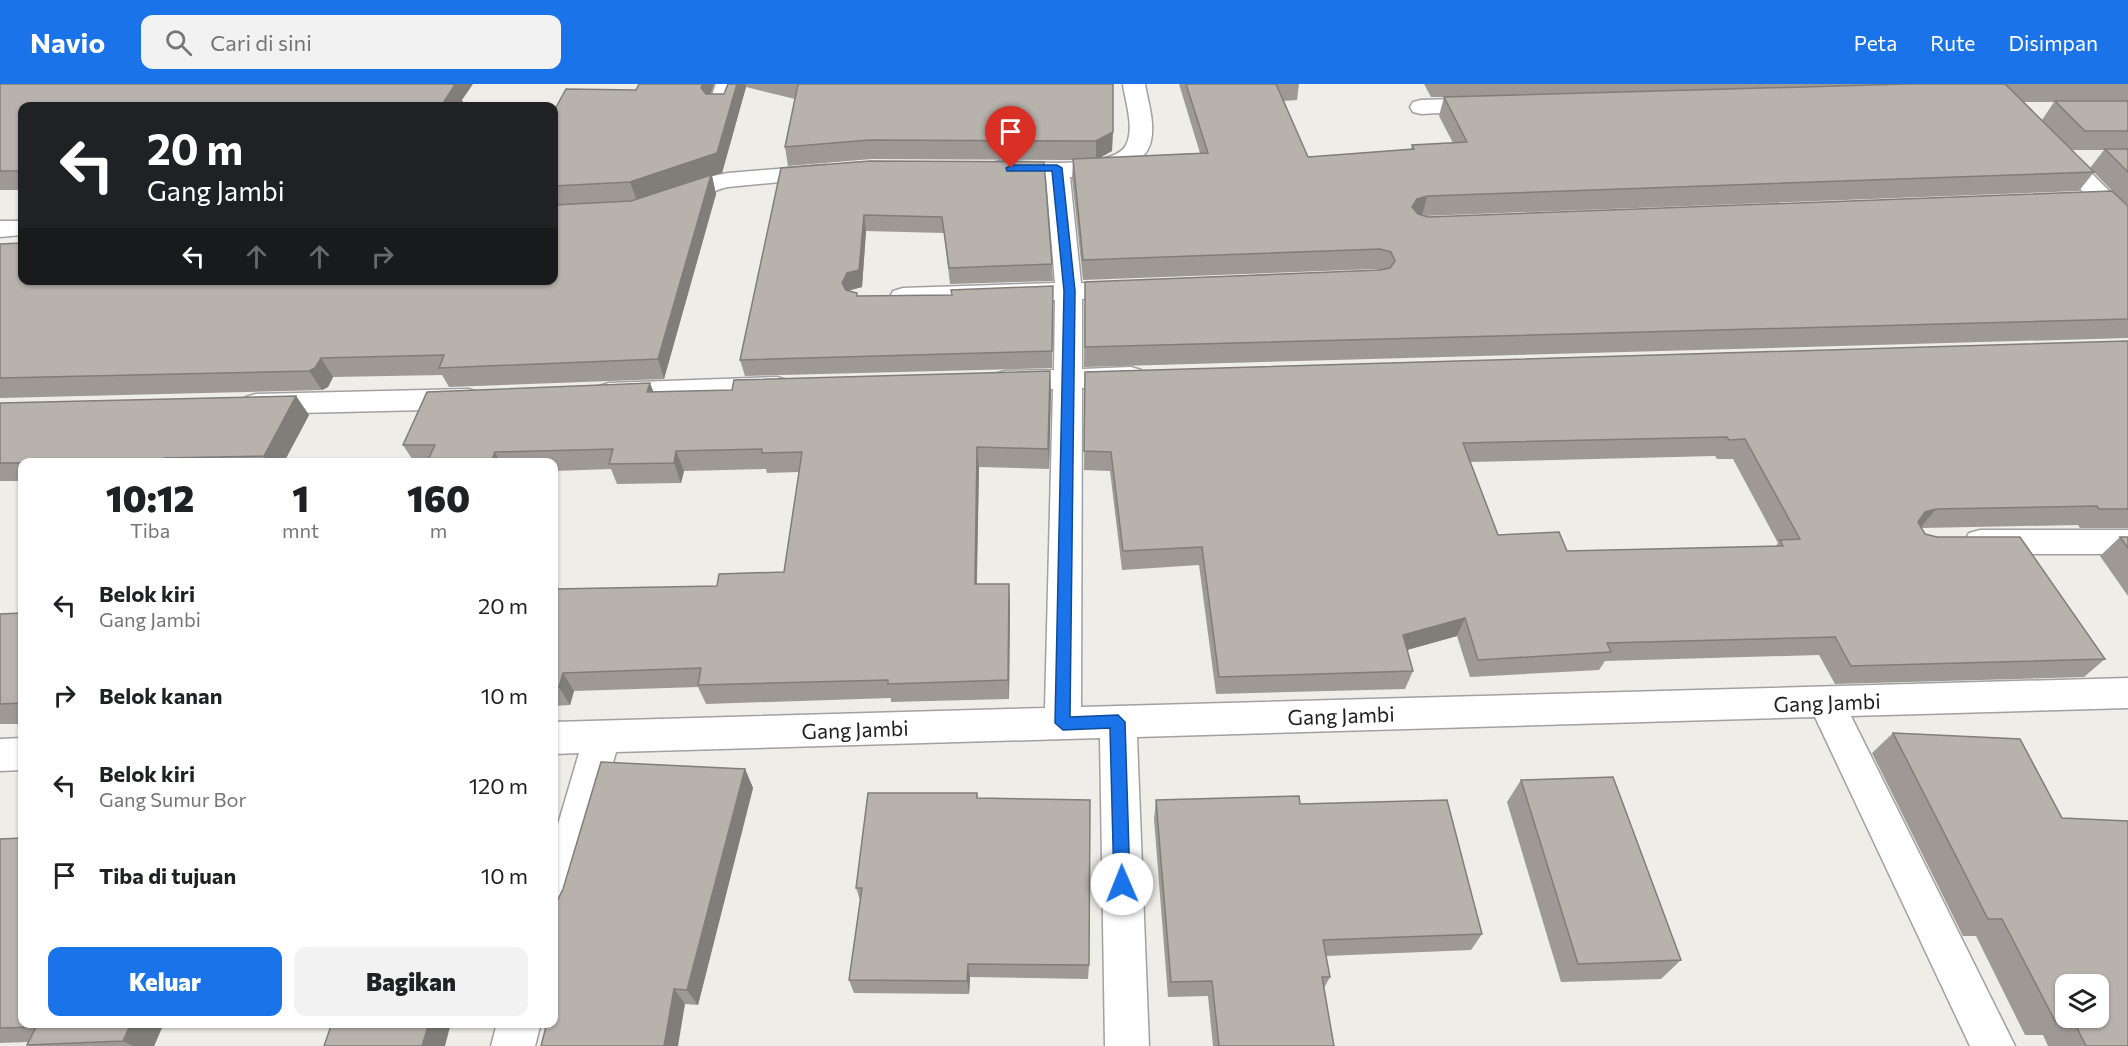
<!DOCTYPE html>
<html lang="id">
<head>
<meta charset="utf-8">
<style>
  body { margin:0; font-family:Commissioner,sans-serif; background:#f2f2f2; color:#202124; height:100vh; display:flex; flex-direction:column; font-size:22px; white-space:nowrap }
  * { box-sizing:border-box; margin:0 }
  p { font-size:20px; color:#757577 }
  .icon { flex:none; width:33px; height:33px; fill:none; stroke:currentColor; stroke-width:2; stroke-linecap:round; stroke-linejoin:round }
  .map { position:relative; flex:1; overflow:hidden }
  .drawer { position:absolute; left:18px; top:374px; width:540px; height:570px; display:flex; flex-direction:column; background:#fff; border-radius:12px; box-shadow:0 2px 4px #0004 }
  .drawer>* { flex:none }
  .banner { position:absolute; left:18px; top:18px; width:540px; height:183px; border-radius:12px; box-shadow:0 2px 4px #0004; background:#202124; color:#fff; overflow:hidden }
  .fabs { position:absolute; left:2055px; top:890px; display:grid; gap:12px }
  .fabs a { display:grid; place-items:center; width:54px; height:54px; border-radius:12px; background:#fff; box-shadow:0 2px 4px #0004; font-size:30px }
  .pin { position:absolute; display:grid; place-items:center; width:51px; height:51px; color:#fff; margin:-62px -26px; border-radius:50% 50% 50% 0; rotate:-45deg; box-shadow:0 0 6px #0007 }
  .pin .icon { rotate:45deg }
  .me { position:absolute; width:66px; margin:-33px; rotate:359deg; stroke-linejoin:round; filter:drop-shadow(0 0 4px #0008) }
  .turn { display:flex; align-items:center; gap:21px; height:126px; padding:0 30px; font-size:27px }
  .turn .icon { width:78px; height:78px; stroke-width:2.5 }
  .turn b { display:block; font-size:42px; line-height:51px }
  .lanes { display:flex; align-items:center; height:57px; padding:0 30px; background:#0003; justify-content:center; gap:30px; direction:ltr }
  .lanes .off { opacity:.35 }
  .eta { display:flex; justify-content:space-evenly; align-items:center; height:102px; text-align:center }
  .eta b { font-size:36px; font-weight:800; line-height:42px }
  .primary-button { display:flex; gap:12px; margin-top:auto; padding:12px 30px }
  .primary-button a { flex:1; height:69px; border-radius:12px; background:#1a73e8; color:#fff; font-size:24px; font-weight:800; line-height:69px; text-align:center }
  .primary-button a+a { background:#f2f2f2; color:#202124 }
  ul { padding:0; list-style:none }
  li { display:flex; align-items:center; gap:18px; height:90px; padding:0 30px }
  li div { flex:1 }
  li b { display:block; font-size:22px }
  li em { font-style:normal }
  header { display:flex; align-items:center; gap:36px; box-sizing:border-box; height:84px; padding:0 30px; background:#1a73e8; color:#fff }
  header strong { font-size:28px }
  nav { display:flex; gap:33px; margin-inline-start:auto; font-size:21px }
  .search { width:420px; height:54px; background:#f2f2f2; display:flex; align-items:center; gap:15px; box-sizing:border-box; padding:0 21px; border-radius:12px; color:#757577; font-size:22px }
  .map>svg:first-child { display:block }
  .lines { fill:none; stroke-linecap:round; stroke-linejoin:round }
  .minor-casing { stroke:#a1a1a1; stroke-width:3 }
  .minor { fill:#fff; fill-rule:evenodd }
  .wall { fill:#9e9995; fill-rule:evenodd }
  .shaded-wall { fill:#817d79 }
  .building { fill:#b8b2ad; stroke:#817d79; stroke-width:1.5; fill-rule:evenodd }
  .route { fill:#1a73e8; stroke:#114b97; stroke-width:1.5 }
  .labels { text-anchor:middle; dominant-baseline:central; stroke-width:4.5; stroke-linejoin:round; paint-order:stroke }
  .street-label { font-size:21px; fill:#202020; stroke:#fff }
</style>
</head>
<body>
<header>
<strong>Navio</strong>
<div class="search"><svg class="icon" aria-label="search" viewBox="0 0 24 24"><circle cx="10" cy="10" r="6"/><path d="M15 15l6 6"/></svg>Cari di sini</div>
<nav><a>Peta</a><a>Rute</a><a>Disimpan</a></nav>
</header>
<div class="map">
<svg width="2128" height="962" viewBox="0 0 2128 962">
  <rect width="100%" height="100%" fill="#efede7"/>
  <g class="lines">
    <defs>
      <g id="minor">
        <path d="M716,0H738L727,27H711L708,22Z"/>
        <path d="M1123,0H1145C1148,18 1155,38 1151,57C1144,89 1096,92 1070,93L1081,199L1100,201L1104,207L1100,213L1082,215V285L1131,283L1141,286L1145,293L1141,300L1082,304L1081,623L2128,594V624L1851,632L2015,962H1970L1815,633L1137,653L1149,962H1105L1100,654L616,668L574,821L568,835L554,840V754L579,669L554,670V638L1045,624L1053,305L1005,307L995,304L991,297L995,290L1005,287L1054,286L1055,216L903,222L893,219L890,213L893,207L903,204L1055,199L1046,93L992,89L988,84L992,79L1000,77C1026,78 1114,86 1126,61C1135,44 1125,17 1123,0Z"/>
        <path d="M1979,0H2003L2128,126V148L2119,145Z"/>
        <path d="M1488,14L1496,16L1499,21L1496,26L1421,30L1413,28L1410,23L1413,18L1421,16Z"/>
        <path d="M825,81L834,83L837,88L834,93L728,103C707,107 684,127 662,121L659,116L662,111L698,95L728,89Z"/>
        <path d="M0,137H22V151L0,153Z"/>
        <path d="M777,293L787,296L791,303L787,310L777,313L609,319L599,316L594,309L599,302L609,299Z"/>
        <path d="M468,305L478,308L483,315L478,322L468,325L256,330L246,327L241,320L246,313L256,310Z"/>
        <path d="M1980,446H2128V470H1980L1969,467L1964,458L1969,449Z"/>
        <path d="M22,654V686L0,687V655Z"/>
        <path d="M497,939H541L535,962H491Z"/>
      </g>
    </defs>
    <use href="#minor" class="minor-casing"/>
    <use href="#minor" class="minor"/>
  </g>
  <g class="wall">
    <path d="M0,0L462,16L463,19L461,22H22V106H0Z"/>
    <path d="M639,0H714L711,10H724L728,0H1113L1112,67L1099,74L1200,69L1179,0H1299L1297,16L1283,17L1308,73L1411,65L1412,61L1453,59L1439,32L1444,13H1431L1424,0H2005L2042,36L2054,18H2024L2005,0H2128V254L1084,283L1085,198L1379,186L1375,185L1083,196L1072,94L1073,76L872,75L788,82L785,63L795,15L746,3L722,89L712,92L716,110L664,295L449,303L442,291L333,293L328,303L322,306L0,314V160L554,196V27L636,6ZM2071,66H2104L2090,84L2115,110L1428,133L1424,132L2079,107L2094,88Z"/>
    <path d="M870,77L1052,180L1053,197L950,200L944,149L866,147L862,203L849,207L857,212L952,211L1053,202L1052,284L745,292L740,276Z"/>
    <path d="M2128,257V444H2080L2078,441L1921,444L1925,450L2105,575L2084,593L1835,600L1819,571L1605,577L1599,586L1470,593L1457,552L1407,566L1413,587L1405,605L1216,610L1199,481L1122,486L1110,387L1084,386L1085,288ZM1715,372L1717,375H1733L1778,459L1776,462L1567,467L1498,451L1470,378Z"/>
    <path d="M1051,307L1049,385L979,383L977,500L1010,519L1009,615L891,618V614L706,620L698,603L574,607L570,621L554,622V505L717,502L784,488L799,388L767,389L766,385L684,387L681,399L617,400L611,385L554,387V378H414L403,361L654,308Z"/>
    <path d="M296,312L309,331L284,378H22V397H0V319Z"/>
    <path d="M2120,453H2128V512L2100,472Z"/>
    <path d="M22,529V640H0V530Z"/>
    <path d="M1893,649L2128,962H2048L2043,951H2025L1976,852H1963L1872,669Z"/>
    <path d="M745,685L753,704L698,921L685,920L554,939V821Z"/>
    <path d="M1521,696L1681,876L1661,895L1561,898L1507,718Z"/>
    <path d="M977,709L978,714L1089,881L1088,895L970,893L969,910L854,909L849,896L860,816L856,804Z"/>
    <path d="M1156,716L1300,720L1482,850L1471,866L1326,872L1330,893L1324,904L1334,962H1213L1208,912L1168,913L1154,735Z"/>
    <path d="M0,755L22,939H164L154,962H30L27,961L28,958L0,959Z"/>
  </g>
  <g class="shaded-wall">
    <path d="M452,0H473L462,16L463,19L461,22H441Z"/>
    <path d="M703,0H714L706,23L701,4Z"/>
    <path d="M737,0H745L746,3L722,89L712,92L716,110L664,295L658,275L637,117L630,98Z"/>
    <path d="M1113,48L1112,67L1096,76V57Z"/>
    <path d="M1427,112L1422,132L1412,135V123L1417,115Z"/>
    <path d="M864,131L866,147L862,203L849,206L845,215L842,199Z"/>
    <path d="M321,274L333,293L328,303L322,306L309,287Z"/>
    <path d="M1050,287L1051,307L1049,385L1048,365Z"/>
    <path d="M650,299L658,319L647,308Z"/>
    <path d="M296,312L309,331L284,378H268L264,372Z"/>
    <path d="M977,363L979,383L976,520L975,500Z"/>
    <path d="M676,367L684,387L681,399L674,379Z"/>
    <path d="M495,368L500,378H491Z"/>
    <path d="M1936,425L1920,444L1908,447L1925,428Z"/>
    <path d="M1009,500L1010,519L1009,615L1008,596Z"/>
    <path d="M1465,534L1457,552L1396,569L1403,551Z"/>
    <path d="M563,589L574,607L570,621L559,603Z"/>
    <path d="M745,685L753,704L698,921L687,906Z"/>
    <path d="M968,880L970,893L969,910L967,897Z"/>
    <path d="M674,905L685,920L678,962H664Z"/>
    <path d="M131,939H164L154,962H133L123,957Z"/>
    <path d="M429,939H451L445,962H422Z"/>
  </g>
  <g class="building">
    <path d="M0,0H452L455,1L441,22H22V87H0Z"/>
    <path d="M639,0H703L701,4L706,10H724L728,0H737L717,69L630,98L554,102V27L566,5L636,6Z"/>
    <path d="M798,0H1113V48L1096,57L869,56L785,63Z"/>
    <path d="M1186,0H1276L1308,73L1414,65L1412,61L1467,58L1444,13L1909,0H2005L2094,88L1427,112L1417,115L1412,123L1418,130L1428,133L2112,107L2128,122V235L1085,263V198L1380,186L1390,184L1395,177L1391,168L1380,165L1083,176L1073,75L1208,69Z"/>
    <path d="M2055,17H2128V47H2085Z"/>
    <path d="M2105,65H2128V88Z"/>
    <path d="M870,77L1044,78L1052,180L949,184L942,133L864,131L859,186L847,189L842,199L846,206L857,209V212L952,211L951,206L1053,202L1052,267L740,276L781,84Z"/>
    <path d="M711,91L658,275L439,284L444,271L321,274L315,284L309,287L0,294V160L22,159V196H554V121L631,117Z"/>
    <path d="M2128,257V425H2099L2097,422L1936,425L1925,428L1918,438L1925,450L1937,453H2020L2105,575L1851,582L1835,553L1607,559L1611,568L1478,576L1465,534L1403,551L1413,587L1219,593L1202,463L1123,467L1111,368L1084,367L1085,288ZM1727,353L1729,356L1745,355L1800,455L1780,456L1783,462L1567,467L1559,448L1498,451L1463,359Z"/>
    <path d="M1050,287L1048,365L977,363L975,500H1009L1008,596L888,600V596L698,601L701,584L563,589L559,603H554V505L717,502L719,490L784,488L802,368L762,369V365L676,367L674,379L609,380L613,365L495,368L491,378H427L435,361H403L427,308L650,299L647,308L732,306L734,296Z"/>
    <path d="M296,312L264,372L164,374L161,378L0,379V319Z"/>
    <path d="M2120,453H2128V464Z"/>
    <path d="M22,529V619L0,620V530Z"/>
    <path d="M1893,649L2020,655L2062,734L2128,737V962H2086L2073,936L2055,937L2002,835H1988ZM2066,900H2098V933H2066Z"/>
    <path d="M601,678L745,685L687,906L674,905L664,962H541L547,939H554V910L556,898H554V821L556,819L563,805Z"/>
    <path d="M1613,693L1681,876L1578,880L1521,696Z"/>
    <path d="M868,709H977V714L1090,716L1089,881L968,880L967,897L849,896L862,804H856Z"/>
    <path d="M1299,712L1300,720L1447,716L1482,850L1323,856L1330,893H1322L1334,962H1219L1212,897L1171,898L1156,716Z"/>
    <path d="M22,754V939H131L123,957L27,961L36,943L0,944V755Z"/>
    <path d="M332,939H429L422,962H324Z"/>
  </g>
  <path class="route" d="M1011,81H1057L1062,84L1075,207L1070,633L1118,631L1125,638L1130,800L1128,805L1122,808L1116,805L1114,800L1110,644L1063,646L1055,639L1064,207L1052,87H1007L1006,84Z"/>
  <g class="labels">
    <g class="street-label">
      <text transform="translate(1827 618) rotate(-2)">Gang Jambi</text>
      <text transform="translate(1341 631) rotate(-2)">Gang Jambi</text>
      <text transform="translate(855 645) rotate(-2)">Gang Jambi</text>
    </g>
  </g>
</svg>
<div class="fabs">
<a><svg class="icon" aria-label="layers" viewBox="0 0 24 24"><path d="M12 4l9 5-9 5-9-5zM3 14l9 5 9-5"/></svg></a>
</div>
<div class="pin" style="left:1011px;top:84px;background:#d93025"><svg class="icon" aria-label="arrive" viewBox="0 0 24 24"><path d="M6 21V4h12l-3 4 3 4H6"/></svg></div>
<svg class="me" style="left:1122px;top:800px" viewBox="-20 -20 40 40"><circle r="19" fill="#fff"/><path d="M0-13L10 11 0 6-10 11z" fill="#1a73e8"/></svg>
<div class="banner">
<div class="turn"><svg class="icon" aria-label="left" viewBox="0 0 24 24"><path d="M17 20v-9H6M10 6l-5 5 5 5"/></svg><div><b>20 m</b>Gang Jambi</div></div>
<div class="lanes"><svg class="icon" aria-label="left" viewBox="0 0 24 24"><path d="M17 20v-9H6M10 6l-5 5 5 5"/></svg><svg class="icon off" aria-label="ahead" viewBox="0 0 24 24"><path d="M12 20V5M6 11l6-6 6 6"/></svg><svg class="icon off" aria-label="ahead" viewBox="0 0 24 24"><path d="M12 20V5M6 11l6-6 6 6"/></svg><svg class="icon off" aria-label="right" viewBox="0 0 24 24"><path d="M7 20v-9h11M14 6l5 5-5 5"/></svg></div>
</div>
<section class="drawer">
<div class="eta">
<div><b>10:12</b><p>Tiba</p></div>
<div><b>1</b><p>mnt</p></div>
<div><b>160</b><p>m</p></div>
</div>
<ul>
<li><svg class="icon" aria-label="left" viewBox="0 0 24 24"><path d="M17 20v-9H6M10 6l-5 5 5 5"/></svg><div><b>Belok kiri</b><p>Gang Jambi</p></div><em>20 m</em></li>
<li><svg class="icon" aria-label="right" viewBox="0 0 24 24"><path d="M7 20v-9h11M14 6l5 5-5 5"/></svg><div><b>Belok kanan</b></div><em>10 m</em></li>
<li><svg class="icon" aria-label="left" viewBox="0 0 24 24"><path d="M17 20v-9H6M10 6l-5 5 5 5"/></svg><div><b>Belok kiri</b><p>Gang Sumur Bor</p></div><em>120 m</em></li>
<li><svg class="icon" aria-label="arrive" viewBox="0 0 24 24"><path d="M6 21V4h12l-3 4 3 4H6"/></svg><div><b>Tiba di tujuan</b></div><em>10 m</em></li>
</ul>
<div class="primary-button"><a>Keluar</a><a>Bagikan</a></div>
</section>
</div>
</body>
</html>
